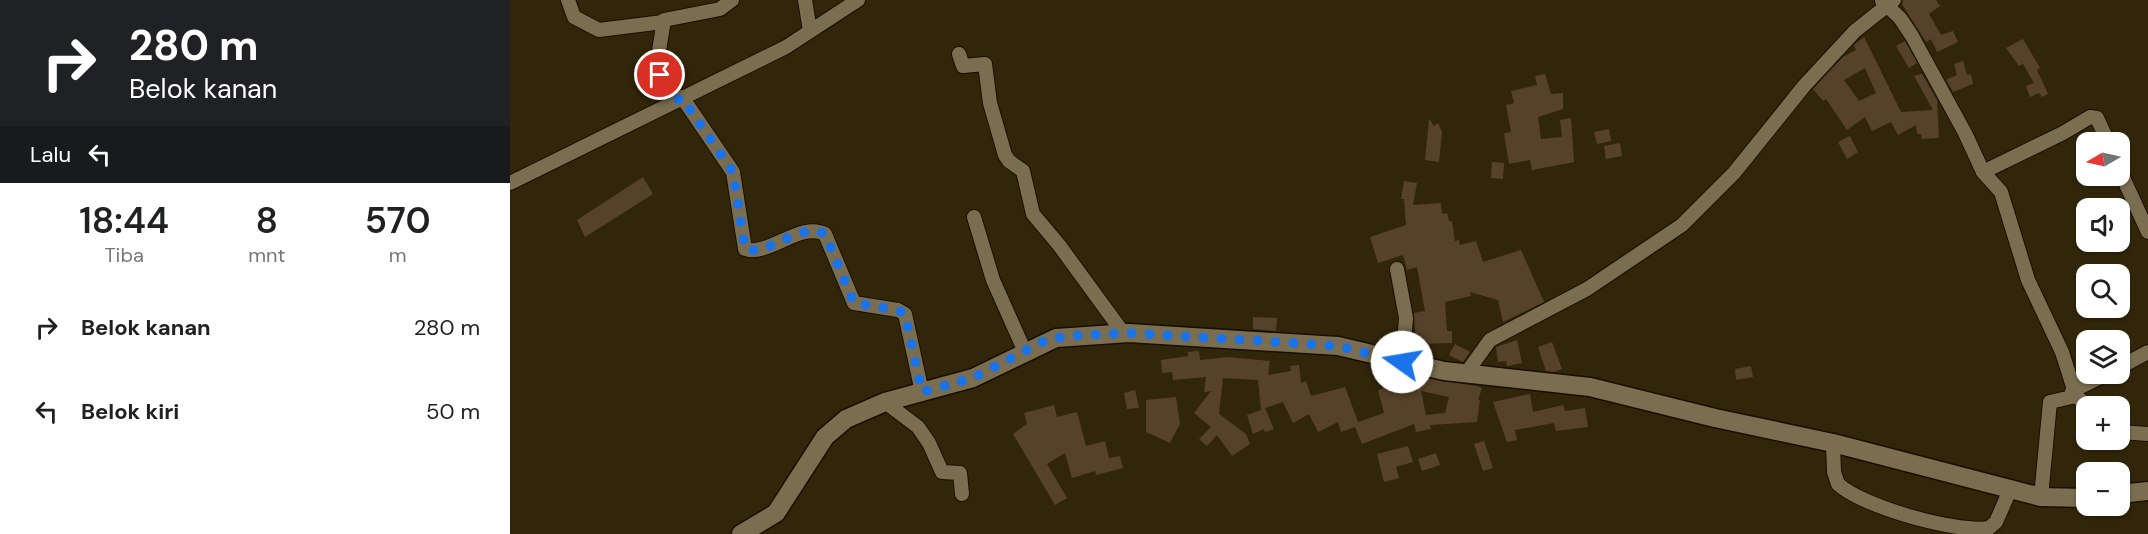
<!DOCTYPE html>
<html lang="id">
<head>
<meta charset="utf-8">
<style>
  body { margin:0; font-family:"DM Sans",sans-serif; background:#f2f2f2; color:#202124; height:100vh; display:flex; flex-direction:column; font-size:22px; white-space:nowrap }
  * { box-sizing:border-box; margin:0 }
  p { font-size:20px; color:#757577 }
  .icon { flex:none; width:33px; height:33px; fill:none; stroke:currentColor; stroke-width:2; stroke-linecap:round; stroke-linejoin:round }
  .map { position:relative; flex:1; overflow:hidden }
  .sheet { display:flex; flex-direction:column; background:#fff; width:510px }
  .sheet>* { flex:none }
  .guide { background:#202124; color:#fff; overflow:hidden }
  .needle { width:39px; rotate:261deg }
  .controls { position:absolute; left:1566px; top:132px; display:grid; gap:12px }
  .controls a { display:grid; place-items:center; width:54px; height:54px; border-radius:12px; background:#fff; box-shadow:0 2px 4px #0004; font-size:30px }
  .pin { position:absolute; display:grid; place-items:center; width:51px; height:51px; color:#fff; margin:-26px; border:3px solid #fff; border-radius:50%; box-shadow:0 2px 6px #0007 }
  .me { position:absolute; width:66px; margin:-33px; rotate:283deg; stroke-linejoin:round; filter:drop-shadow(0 0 4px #0008) }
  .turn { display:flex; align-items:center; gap:21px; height:126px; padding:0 30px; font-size:27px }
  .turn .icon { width:78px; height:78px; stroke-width:2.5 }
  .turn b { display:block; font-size:42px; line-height:51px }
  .then { display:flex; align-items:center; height:57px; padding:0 30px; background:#0003; gap:12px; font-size:22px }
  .eta { display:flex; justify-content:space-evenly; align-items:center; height:102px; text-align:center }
  .eta b { font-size:36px; font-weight:600; line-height:42px }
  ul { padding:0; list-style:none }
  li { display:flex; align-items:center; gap:18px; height:84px; padding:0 30px }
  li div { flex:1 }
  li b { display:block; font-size:22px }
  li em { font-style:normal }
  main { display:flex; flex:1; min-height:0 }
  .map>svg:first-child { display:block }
  .building { fill:#56422a; fill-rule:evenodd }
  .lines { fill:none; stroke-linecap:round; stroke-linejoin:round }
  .street-casing { stroke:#190f00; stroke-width:16 }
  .secondary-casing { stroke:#190f00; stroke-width:21 }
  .street { stroke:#7b6e50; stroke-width:14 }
  .secondary { stroke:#7b6e50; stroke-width:18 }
  .route { stroke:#1a73e8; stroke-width:10; stroke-dasharray:0 18 }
</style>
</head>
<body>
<main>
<section class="sheet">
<div class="guide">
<div class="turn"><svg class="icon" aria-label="right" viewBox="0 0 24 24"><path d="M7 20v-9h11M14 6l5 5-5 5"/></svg><div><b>280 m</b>Belok kanan</div></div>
<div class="then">Lalu<svg class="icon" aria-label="left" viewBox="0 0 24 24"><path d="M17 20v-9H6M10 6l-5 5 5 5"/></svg></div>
</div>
<div class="eta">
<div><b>18:44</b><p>Tiba</p></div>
<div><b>8</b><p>mnt</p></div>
<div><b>570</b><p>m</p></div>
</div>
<ul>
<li><svg class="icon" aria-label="right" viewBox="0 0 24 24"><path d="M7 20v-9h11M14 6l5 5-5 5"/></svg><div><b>Belok kanan</b></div><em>280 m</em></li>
<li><svg class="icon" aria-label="left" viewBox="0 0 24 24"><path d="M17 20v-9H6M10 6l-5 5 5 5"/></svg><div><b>Belok kiri</b></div><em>50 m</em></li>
</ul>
</section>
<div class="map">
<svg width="1638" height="534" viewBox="0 0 1638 534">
  <rect width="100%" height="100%" fill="#32260a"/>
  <g class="building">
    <path d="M1393,0H1426L1430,6L1419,14L1431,35L1443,31L1448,42L1427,52L1421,39L1416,42L1392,4Z"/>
    <path d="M1354,37L1391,112L1423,110L1404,76L1412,74L1427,100L1429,138L1412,139L1411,134H1407L1406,125L1388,135L1381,122L1362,131L1355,117L1337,130L1316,99L1313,101L1303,89L1333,57L1346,50L1344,45ZM1355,68L1366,93L1349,101L1334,80Z"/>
    <path d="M1513,39L1530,68L1527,70L1538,94L1532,97L1529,93L1520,97L1516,86L1524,83L1513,64L1509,66L1496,48Z"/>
    <path d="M1395,41L1407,63L1399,68L1386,46Z"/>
    <path d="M1453,61L1457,75L1461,74L1463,84L1443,92L1436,80L1447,75L1444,64Z"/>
    <path d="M1035,74L1041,94L1053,93V109L1028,117L1031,139L1052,137L1050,120L1061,118L1064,162L1022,170L1020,160L999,164L994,133L1001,132L996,105L1004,103L1001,91L1027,85L1025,76Z"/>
    <path d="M919,119L924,126L928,123L932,132L929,162L915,160Z"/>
    <path d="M1099,129L1101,141L1087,144L1084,132Z"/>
    <path d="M1340,136L1348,152L1337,159L1328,142Z"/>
    <path d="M1110,143L1112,156L1096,159L1094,146Z"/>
    <path d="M982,162L994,163L993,179L981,178Z"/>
    <path d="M133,177L143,194L75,237L67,220Z"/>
    <path d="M894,181L907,183L903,205L931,203L932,214L937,213L939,221H942L945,241L949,240L950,245L966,241L973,262L1011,250L1034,302L993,322L988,300L960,292L961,296L935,302L937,331H942V343L906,344L904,313L915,311L907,267L897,270L893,255L868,263L860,237L896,225L894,199H891Z"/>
    <path d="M743,317L767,318L766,331L743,329Z"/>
    <path d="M1007,340L1012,363L997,366L996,361L988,362L986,347Z"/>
    <path d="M1042,342L1052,369L1044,372L1036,371L1028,347Z"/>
    <path d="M945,344L960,352L953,362L939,355Z"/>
    <path d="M689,351L690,360L717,357L760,361L758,375L781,371L780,366L789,365L791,383L796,381L801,396L835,387L848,422L874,413L868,390L879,387L877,375L890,373L898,374L899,381L916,378L967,386L972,388L968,400H970L967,422L920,425L921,429L906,432L904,424L852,444L845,427L831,432L828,422L808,432L799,414L783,423L773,402L755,408L764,429L755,432L754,429L743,434L737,415L751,410L748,380L713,378L709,414L736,434L740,444L722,456L707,435L697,446L689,439L701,427L684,413L701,391L694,392L696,377L663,380L662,372L652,373L651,360L678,356V352ZM911,391L939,397L935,413L916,415Z"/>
    <path d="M1241,366L1243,377L1226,380L1225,369Z"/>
    <path d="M625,390L629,408L617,409L614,393Z"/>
    <path d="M1020,394L1023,412L1053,405L1055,411L1075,408L1078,427L1046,431L1044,423L1005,430L1007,440L997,442L983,402Z"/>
    <path d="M666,397L670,424L660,443L636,432V400Z"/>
    <path d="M544,405L547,417L567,412L576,446L595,441L599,458L610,456L613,468L586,475L585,471L562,478L555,453L537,464L557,498L545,505L503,434L517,424L514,413Z"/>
    <path d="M974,441L983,468L973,471L964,444Z"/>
    <path d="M898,446L903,462L886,467L889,478L874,482L867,454Z"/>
    <path d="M926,453L930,465L912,471L908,459Z"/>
  </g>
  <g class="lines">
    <defs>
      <g id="street">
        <path d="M58,0L64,17L89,30L153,22"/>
        <path d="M295,0L300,31"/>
        <path d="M1372,1L1390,18L1402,36L1455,133L1473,172L1491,192L1518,280L1552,352L1566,396L1540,402L1531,497"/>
        <path d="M449,54L453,66L475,64L480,103L495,155L499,161L513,171L523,214L549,245L614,334"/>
        <path d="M172,97L223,172L235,249C258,257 291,221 315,234L344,303L388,310L395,314L412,392"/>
        <path d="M163,102L147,63L154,20L210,9L222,0"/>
        <path d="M1610,171L1638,232"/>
        <path d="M1473,172L1553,133L1580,117L1587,118L1598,142"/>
        <path d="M0,183L276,47L348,0"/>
        <path d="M464,217L483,280L515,352"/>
        <path d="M887,269L896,318L892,362"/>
        <path d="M1610,367L1638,352"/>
        <path d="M957,372L980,340L1077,289L1172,225L1224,173L1294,86L1345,31L1384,0"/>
        <path d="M1562,391L1597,374"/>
        <path d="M1566,396L1577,406"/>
        <path d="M375,402L408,427L419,443L432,472L450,473L452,494"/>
        <path d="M1610,432L1638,434"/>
        <path d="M1323,443L1324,472L1328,484C1353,507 1446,533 1479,528L1486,522L1500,490"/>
      </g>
      <g id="secondary">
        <path d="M1610,494L1638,491"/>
        <path d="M231,534L266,513L315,437L336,419L375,402L463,378L546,338L619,333L828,346L934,371L1080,387L1205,418L1323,443L1531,497L1576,498"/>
      </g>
    </defs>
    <use href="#street" class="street-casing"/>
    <use href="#secondary" class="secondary-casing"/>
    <use href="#street" class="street"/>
    <use href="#secondary" class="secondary"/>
  </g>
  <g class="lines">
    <path class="route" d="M150,75L163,102L172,98L223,172L235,249C257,257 291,221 315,234L344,303L388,310L395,314L412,392L463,378L532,342L556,336L619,333L783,343L828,346L892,362"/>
  </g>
</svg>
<div class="controls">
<a><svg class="needle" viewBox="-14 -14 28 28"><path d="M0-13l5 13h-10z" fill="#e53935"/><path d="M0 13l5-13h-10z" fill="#757577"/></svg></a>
<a><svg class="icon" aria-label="sound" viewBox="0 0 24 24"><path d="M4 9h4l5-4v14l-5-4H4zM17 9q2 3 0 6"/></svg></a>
<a><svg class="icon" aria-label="search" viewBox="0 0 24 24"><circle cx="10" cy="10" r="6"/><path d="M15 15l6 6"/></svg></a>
<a><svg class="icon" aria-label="layers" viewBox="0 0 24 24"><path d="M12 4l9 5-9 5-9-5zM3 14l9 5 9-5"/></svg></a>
<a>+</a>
<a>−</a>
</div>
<div class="pin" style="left:150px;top:75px;background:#d93025"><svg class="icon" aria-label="arrive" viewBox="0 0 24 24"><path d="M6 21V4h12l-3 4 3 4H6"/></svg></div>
<svg class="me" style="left:892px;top:362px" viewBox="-20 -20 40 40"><circle r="19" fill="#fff"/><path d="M0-13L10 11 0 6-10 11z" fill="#1a73e8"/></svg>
</div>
</main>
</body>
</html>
